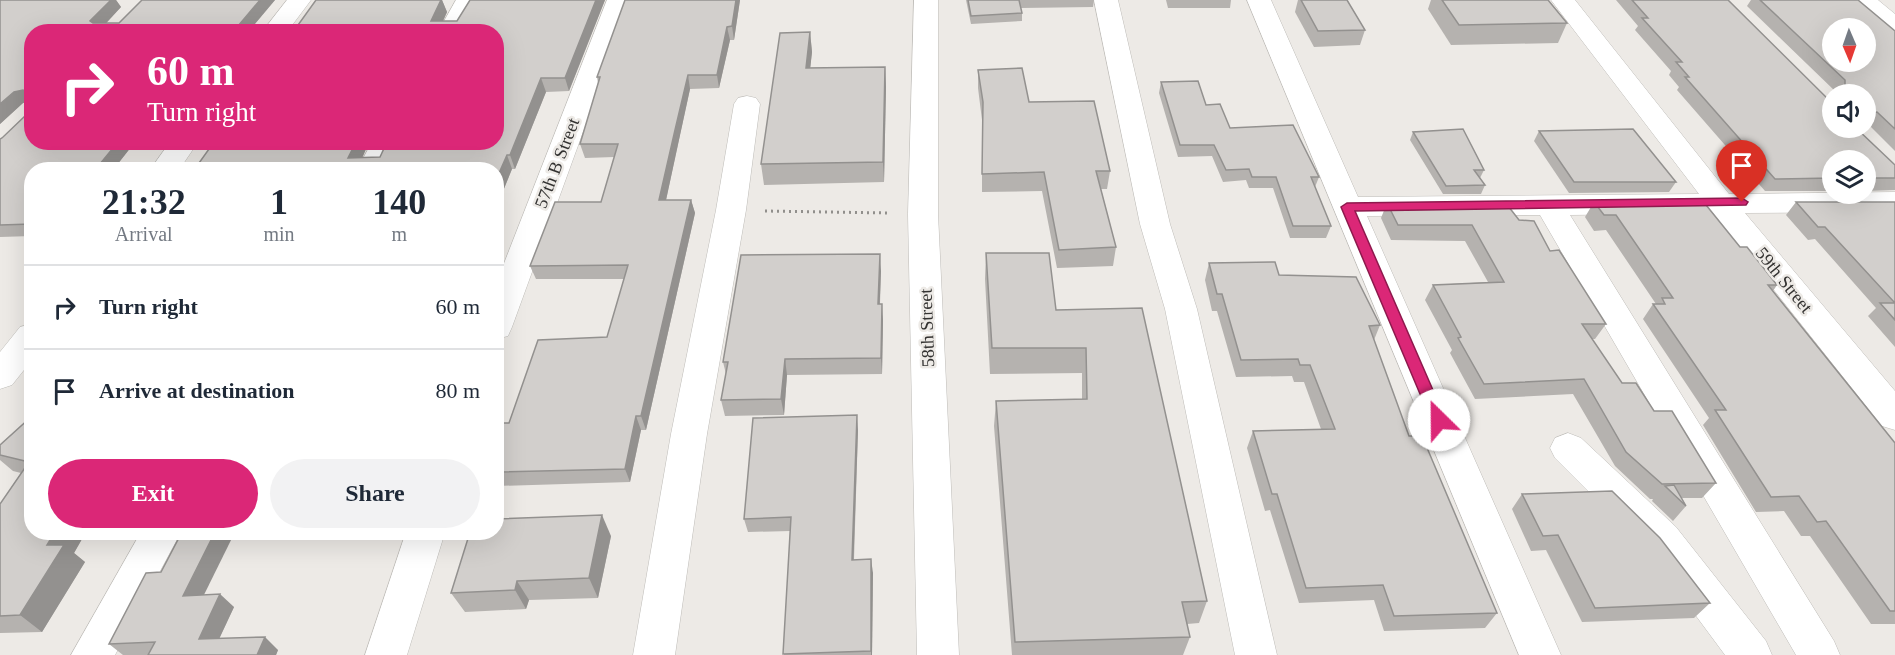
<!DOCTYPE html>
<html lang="en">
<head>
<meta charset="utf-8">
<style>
  body { margin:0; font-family:"Times New Roman",serif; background:#f2f2f3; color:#1f2937; height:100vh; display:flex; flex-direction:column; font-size:22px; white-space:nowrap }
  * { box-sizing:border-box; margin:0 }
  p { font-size:20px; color:#747a83 }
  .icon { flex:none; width:33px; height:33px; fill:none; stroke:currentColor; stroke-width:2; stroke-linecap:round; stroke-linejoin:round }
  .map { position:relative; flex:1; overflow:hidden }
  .sheet { position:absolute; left:24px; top:162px; width:480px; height:378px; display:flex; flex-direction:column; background:#fff; border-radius:24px; box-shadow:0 6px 24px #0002 }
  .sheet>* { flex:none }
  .hud { position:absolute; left:24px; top:24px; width:480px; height:126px; border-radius:24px; box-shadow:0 6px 24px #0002; background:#db2777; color:#fff; overflow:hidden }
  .needle { width:39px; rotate:178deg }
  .fabs { position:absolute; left:1822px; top:18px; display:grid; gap:12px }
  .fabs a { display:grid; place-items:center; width:54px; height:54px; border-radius:50%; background:#fff; box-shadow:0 6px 24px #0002; font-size:30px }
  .pin { position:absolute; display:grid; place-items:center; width:51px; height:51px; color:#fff; margin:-62px -26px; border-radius:50% 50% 50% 0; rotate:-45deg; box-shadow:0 0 6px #0007 }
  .pin .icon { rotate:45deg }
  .me { position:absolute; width:66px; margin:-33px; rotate:337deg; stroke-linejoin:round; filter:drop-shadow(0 0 4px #0008) }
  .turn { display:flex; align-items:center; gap:21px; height:126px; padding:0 24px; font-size:27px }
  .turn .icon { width:78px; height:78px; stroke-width:2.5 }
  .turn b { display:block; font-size:42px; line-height:51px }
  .eta { display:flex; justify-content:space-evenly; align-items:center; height:102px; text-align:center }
  .eta b { font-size:36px; font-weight:600; line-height:42px }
  .action { display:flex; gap:12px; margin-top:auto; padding:12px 24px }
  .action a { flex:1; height:69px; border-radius:36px; background:#db2777; color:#fff; font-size:24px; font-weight:600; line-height:69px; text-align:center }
  .action a+a { background:#f2f2f3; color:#1f2937 }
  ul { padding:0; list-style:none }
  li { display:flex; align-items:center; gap:18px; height:84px; padding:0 24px; border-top:2px solid #e0e1e3 }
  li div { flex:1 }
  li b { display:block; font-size:22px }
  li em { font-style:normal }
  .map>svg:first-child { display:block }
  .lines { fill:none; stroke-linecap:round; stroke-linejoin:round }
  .minor-casing { stroke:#bebcb8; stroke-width:1 }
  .major-casing { stroke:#bebcb8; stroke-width:1 }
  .path { stroke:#918f8c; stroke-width:3; stroke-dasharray:2 4; stroke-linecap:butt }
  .minor { fill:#fff; fill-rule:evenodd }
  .major { fill:#fff; fill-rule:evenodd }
  .wall { fill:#b5b2af }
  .shaded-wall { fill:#93918f }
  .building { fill:#d2cfcc; stroke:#93918f; stroke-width:1.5; fill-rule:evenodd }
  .route { fill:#db2777; stroke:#8e194d; stroke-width:1.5 }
  .labels { text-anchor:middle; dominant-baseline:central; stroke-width:5; stroke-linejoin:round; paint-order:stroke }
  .street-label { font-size:18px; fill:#333231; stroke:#edeae6 }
</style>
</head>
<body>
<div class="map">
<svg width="1895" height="655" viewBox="0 0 1895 655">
  <rect width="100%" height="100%" fill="#edeae6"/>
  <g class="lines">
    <defs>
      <g id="minor">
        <path d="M287,0H311L287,32H262Z"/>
        <path d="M456,0H480L462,32H438Z"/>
        <path d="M607,0H631L512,327L508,336L496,339V284Z"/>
        <path d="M1094,0H1118L1170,224L1197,309L1277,655H1235L1165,309L1140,224Z"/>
        <path d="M1247,0H1271L1358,197L1699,194L1551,0H1575L1729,194L1895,192V212L1745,213L1895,391V430L1882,426L1713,213L1570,215L1834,641L1840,655H1796L1540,215L1367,216L1561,655H1519Z"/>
        <path d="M1852,0H1878L1895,14V33L1886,31Z"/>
        <path d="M747,96L756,98L760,104L746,210L707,434L675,655H633L671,434L716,210L734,104L738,98Z"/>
        <path d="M170,142H198L179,170H150Z"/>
        <path d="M372,142H400L385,170H357Z"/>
        <path d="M32,324V360L12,385L0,389V352L20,327Z"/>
        <path d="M1568,433L1581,438L1676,527L1766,641L1772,655H1725L1648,551L1555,458L1550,448L1555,438Z"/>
        <path d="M141,532H181L115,655H71Z"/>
        <path d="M406,532H445L407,655H365Z"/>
      </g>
      <path id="major" d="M914,0H938V214L959,655H917L908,214Z"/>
    </defs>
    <use href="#minor" class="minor-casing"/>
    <use href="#major" class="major-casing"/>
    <path class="path" d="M765,211L890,213"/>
    <use href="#minor" class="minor"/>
    <use href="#major" class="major"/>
  </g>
  <g class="wall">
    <path d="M0,0H116L121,7L106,23H119L142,0H275L248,32H32V142H135L113,170H32V236L0,237V139L2,138L25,116V102L23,103L0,124Z"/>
    <path d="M316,0H442L447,12L443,21H457L470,0H605L569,91L546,92L515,169H512L496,208V170H194L369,142L362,158L380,157L496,142Z"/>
    <path d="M625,0H740L734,40H730L719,88L690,89L678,144L666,200H691L695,213L646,430H641L630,482L496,486V423H509L607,337L624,279H536L530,266L601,202L614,157L585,158L580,144L598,83L597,77Z"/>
    <path d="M966,0H1094L1093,7L1021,8L1022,13V21L971,24Z"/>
    <path d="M1166,0H1231L1230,8H1168Z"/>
    <path d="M1298,0H1347L1365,30L1360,45L1314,47L1295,12Z"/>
    <path d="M1431,0H1442L1567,23L1558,43L1451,45L1428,9Z"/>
    <path d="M1616,0H1728L1833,128L1895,165V190L1866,191V160H1833V191H1765L1677,90L1679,87L1669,75L1671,71L1635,30L1638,26Z"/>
    <path d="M1751,0H1858L1895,31V151L1868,124H1866V94H1836V92L1747,6Z"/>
    <path d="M810,32L812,52L810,68L885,67L886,87L884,182L764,185L761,164Z"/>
    <path d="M978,70L1029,102L1110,171L1107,189H1101L1116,247L1113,266L1057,268L1042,191L982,192V120L978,88Z"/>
    <path d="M1161,82L1206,105L1230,128L1319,177L1315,187L1331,226L1326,238H1290L1273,188H1249L1246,180L1223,182L1212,156L1178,157L1159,93Z"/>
    <path d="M1539,131L1676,182L1669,192L1569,193L1534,141Z"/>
    <path d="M1413,132L1484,170L1480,178L1485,185L1481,194H1443L1410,140Z"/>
    <path d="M1594,202L1740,247L1777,285L1773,291L1895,443V624H1871L1810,536H1801L1784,511L1756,512L1703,425L1709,418L1643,319L1653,304H1656L1606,230L1594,231L1585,217Z"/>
    <path d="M1796,202H1895V347L1868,316L1876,308L1815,239L1808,240L1786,215Z"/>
    <path d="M1387,203L1519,220L1550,251L1606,324L1595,339H1592L1622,383L1654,411L1716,483L1702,498H1682L1686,506L1673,521L1652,501L1653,499H1650L1615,466L1573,394L1475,399L1450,353L1452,350L1425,300L1433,285L1488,282L1465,241L1391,240L1381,218Z"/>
    <path d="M986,253L1056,310L1142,308L1207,601L1199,623L1187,624L1190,637L1183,655H1012L994,426L996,401L1082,399V373L990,374L985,279Z"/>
    <path d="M1209,263L1279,275L1380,325L1374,340L1409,436L1497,613L1485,628L1384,631L1374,600L1299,603L1270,510L1265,511L1247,448L1253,431L1321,429L1304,382H1294L1292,376L1236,377L1217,311H1212L1205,280Z"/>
    <path d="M881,271L880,304L883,320L882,374L787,375L784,415L725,416L721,400L726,374L723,362Z"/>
    <path d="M31,417L32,532H86L74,553L85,562L42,632L0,633V504L21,473L13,471L0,460V445Z"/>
    <path d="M858,430L854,560L873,573L872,655H784L790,531L748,532L744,519Z"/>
    <path d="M1522,494L1710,603L1694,618L1582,622L1546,550L1531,551L1512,509Z"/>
    <path d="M611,536L598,598L529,600L526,609L465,612L451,593Z"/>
    <path d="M204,595L234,607L219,639L278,650L276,655H123L109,644Z"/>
  </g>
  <g class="shaded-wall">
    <path d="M111,0H116L121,7L98,32L90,21Z"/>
    <path d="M260,0H275L248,32H233Z"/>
    <path d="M441,0H442L447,12L438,32L431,21Z"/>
    <path d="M596,0H605L569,91L565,78Z"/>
    <path d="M736,0H740L734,40L732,26Z"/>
    <path d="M727,27L730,40L719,88L717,75Z"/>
    <path d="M810,32L812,52L808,89L806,68Z"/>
    <path d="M885,67L886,87L884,182L883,162Z"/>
    <path d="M688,75L690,89L663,214L659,200Z"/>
    <path d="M541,78L546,92L515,169L510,155Z"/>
    <path d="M23,90L32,101L23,103L0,124V104L14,92Z"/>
    <path d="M118,142H135L113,170H95Z"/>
    <path d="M356,142H369L357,170L348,158Z"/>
    <path d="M507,155L512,169L496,208V180Z"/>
    <path d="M691,200L695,213L646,430L641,416Z"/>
    <path d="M880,254L881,271L879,320L878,304Z"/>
    <path d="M882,304L883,320L882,374L881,358Z"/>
    <path d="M785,359L787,375L784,415L781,399Z"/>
    <path d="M857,415L858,430L853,574L852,560Z"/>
    <path d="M636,416L641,430L630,482L625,469Z"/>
    <path d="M602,515L611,536L598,598L589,578Z"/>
    <path d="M55,532H86L74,553L85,562L42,632L20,615L47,545Z"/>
    <path d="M215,532H235L197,609L183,596Z"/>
    <path d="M871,559L873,573L872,655H871Z"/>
    <path d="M517,581L529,600L526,609L515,590Z"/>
    <path d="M220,594L234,607L213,652L199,639Z"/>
    <path d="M265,637L278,650L276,655H257Z"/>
  </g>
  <g class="building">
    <path d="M0,0H111L90,21L93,23H119L142,0H260L233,32H32V142H118L95,170H32V224L0,225V139L2,138L25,116L26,92L23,90L14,92L0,104Z"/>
    <path d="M316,0H441L431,21H457L470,0H596L565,78H541L510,155H507L496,180V170H194L214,142H356L348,158L380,157L387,142H496V32H293Z"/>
    <path d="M625,0H736L732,26L727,27L717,75H688L675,130L659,200H691L641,416H636L625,469L496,472V423H509L538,340L607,337L628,265L530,266L555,202H601L618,144H580L600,77H597Z"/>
    <path d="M968,0H1019L1022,13L971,16Z"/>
    <path d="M1301,0H1347L1365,30L1318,31Z"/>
    <path d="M1442,0H1548L1567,23L1459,25Z"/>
    <path d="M1632,0H1728L1832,103L1833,104V128H1856L1895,165V178H1866V160H1833V178L1775,179L1685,77H1689L1676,62H1682L1642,18H1648Z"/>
    <path d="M1760,0H1858L1895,31V129L1877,112L1866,113V94H1845V80ZM1833,28H1866V62H1833Z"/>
    <path d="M810,32L806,68L885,67L883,162L761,164L780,33Z"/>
    <path d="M1022,68L1029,102L1094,101L1110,171H1096L1116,247L1059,250L1044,172L982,174L983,102L978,70Z"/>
    <path d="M1198,81L1206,105L1220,104L1230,128L1293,125L1319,177H1311L1331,226H1293L1276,177H1252L1249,169L1226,170L1214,145H1180L1161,82Z"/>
    <path d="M1463,129L1484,170H1474L1485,185L1446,186L1413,132Z"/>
    <path d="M1633,129L1676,182H1574L1539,131Z"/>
    <path d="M1702,200L1740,247H1747L1777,285H1768L1895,443V611H1890L1826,521L1817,522L1799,496L1771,497L1715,410H1726L1653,304H1665L1662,298H1673L1616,215H1604L1594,202Z"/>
    <path d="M1505,202L1519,220L1534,221L1550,251L1559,250L1606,324H1582L1622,383H1636L1654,411H1672L1716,483L1662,484L1626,452L1584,379L1484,384L1458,338L1461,337L1433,285L1504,282L1472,225H1398L1387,203Z"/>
    <path d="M1796,202H1895V320L1880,303H1895L1825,227H1818Z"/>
    <path d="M986,253H1049L1056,310L1142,308L1207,601L1182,602L1190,637L1015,642L996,401L1087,399L1086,348H992Z"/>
    <path d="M880,254L878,304H882L881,358L785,359L781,399L721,400L728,362H723L741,255Z"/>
    <path d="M1275,262L1279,275L1356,277L1380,325L1369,326L1409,436H1422L1497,613L1394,616L1383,585L1306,588L1277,494H1272L1253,431L1335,429L1310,365H1300L1298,359L1241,360L1222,294H1217L1209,263Z"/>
    <path d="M857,415L852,560L871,559V651L783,654L791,517L744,519L753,418Z"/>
    <path d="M31,417L32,532H55L47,545H64L20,615L0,616V504L29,462L0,455V445Z"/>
    <path d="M1674,485L1686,506L1665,486Z"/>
    <path d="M1612,491L1660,538L1710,603L1595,608L1558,535L1543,536L1522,494Z"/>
    <path d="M602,515L589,578L517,581L515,590L451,593L470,532H496V519Z"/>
    <path d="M182,532H215L183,596L220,594L199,639L265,637L257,655H148L155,642L109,644L146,573L161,572Z"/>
  </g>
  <path class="route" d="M1742,198L1748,202L1746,205L1355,211L1446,420L1444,425H1434L1431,420L1341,207L1347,203Z"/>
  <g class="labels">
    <g class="street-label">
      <text transform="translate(557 163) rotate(-69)">57th B Street</text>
      <text transform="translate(1784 280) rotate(51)">59th Street</text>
      <text transform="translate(927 328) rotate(-92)">58th Street</text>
    </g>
  </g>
</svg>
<div class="fabs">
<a><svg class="needle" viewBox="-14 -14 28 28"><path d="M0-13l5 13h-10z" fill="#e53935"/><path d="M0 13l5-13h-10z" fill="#747a83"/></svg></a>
<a><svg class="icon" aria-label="sound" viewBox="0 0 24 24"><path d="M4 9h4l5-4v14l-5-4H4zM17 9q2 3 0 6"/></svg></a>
<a><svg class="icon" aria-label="layers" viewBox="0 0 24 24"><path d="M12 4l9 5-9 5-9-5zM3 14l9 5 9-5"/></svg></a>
</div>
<div class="pin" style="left:1742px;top:202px;background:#d93025"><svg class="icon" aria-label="arrive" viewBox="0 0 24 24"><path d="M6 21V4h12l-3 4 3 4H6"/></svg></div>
<svg class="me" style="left:1439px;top:420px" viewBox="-20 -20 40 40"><circle r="19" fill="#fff"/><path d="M0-13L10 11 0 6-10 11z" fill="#db2777"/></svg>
<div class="hud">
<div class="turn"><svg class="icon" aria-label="right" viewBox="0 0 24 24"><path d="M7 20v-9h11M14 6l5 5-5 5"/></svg><div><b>60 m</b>Turn right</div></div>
</div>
<section class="sheet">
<div class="eta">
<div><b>21:32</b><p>Arrival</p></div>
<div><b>1</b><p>min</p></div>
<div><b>140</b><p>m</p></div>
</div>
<ul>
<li><svg class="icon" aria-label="right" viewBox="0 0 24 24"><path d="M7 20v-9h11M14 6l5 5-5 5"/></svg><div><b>Turn right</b></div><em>60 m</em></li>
<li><svg class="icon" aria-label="arrive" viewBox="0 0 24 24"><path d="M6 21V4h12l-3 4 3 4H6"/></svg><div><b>Arrive at destination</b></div><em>80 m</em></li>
</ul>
<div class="action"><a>Exit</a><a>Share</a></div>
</section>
</div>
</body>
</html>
